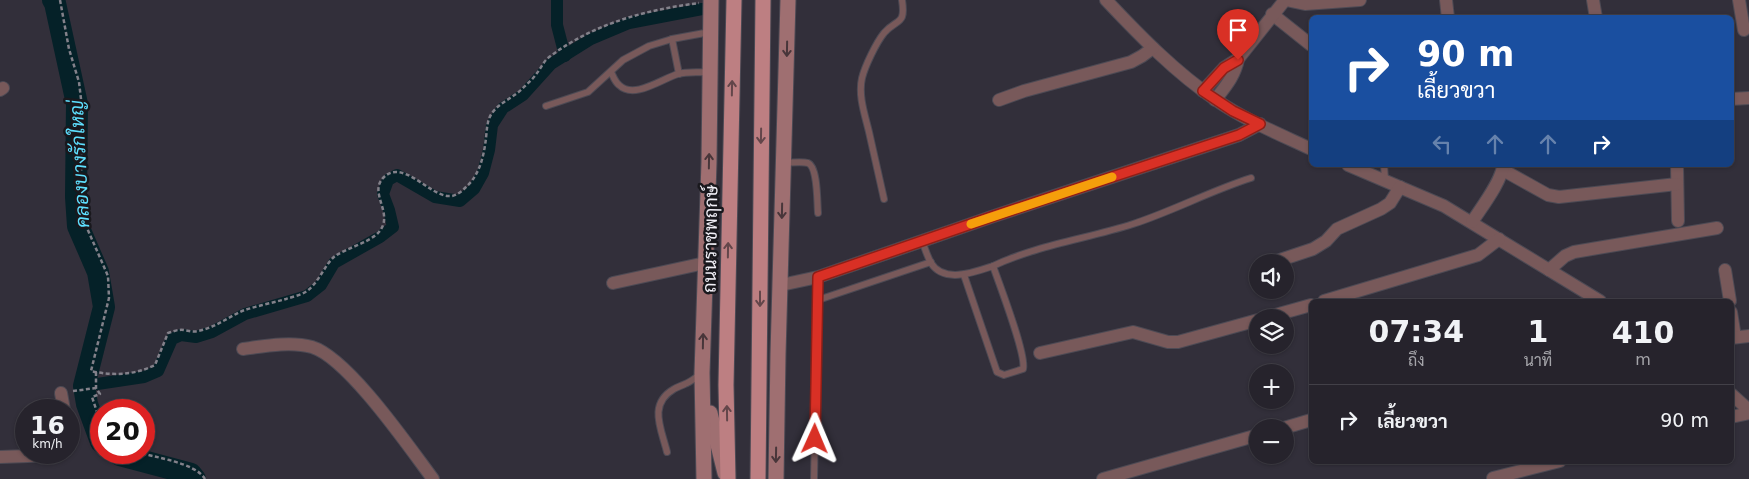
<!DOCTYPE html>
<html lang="th">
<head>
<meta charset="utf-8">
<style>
  body { margin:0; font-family:"DejaVu Sans",Sarabun,sans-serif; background:#322f38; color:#f1f3f6; height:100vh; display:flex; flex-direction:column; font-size:19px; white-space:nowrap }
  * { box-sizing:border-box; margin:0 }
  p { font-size:16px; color:#a4a4a9 }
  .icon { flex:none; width:28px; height:28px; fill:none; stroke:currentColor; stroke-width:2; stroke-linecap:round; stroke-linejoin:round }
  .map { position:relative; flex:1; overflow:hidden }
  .side { position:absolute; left:1309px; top:299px; width:425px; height:165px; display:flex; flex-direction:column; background:#26232c; border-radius:8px; box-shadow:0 1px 4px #0004,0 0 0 1px #424048 }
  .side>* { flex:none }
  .hud { position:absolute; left:1309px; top:15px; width:425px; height:152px; border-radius:8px; box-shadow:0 1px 4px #0004,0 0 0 1px #424048; background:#1a4fa0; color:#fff; overflow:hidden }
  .tools { position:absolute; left:1249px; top:254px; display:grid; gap:10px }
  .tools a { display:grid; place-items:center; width:45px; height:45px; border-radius:50%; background:#26232c; box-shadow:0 1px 4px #0004,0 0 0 1px #424048; font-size:25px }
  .speed { position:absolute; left:15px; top:399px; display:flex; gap:10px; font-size:25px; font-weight:700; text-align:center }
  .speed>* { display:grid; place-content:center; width:65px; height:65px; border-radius:50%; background:#26232c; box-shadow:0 1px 4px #0004,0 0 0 1px #424048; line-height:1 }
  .speed small { font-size:12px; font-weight:400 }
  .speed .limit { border:8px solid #d22; background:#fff; color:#111 }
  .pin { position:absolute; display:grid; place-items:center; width:42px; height:42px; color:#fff; margin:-51px -21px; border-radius:50% 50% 50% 0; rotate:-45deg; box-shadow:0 0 5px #0007 }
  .pin .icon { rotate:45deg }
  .me { position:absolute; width:55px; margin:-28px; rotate:1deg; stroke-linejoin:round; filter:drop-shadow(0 0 4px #0008) }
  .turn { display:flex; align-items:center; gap:18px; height:105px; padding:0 25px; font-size:22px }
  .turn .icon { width:65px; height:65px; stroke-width:2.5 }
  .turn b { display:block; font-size:35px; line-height:42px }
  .lanes { display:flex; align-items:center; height:48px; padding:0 25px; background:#0003; justify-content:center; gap:25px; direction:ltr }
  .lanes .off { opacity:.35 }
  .eta { display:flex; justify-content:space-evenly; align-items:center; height:85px; text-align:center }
  .eta b { font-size:30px; font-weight:700; line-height:35px }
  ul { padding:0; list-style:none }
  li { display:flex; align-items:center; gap:15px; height:70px; padding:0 25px; border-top:1px solid #424048 }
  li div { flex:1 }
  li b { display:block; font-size:19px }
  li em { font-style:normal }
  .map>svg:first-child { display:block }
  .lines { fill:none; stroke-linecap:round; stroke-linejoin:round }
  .canal { stroke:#052128; stroke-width:12 }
  .river { stroke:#052128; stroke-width:22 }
  .service-casing { stroke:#4d4a54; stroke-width:8 }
  .minor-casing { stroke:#4d4a54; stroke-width:14 }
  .secondary-casing { stroke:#4d4a54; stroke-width:17 }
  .primary-casing { stroke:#4d4a54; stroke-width:17 }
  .path { stroke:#83818a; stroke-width:2.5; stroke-dasharray:4 2.5; stroke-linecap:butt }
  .service { stroke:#78595a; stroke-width:6 }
  .minor { stroke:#78595a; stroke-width:12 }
  .secondary { stroke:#9f6f71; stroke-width:15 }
  .primary { stroke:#bd7f82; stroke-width:15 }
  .oneway { stroke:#48363a }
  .oneway2 { stroke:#63464a }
  .route-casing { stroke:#8d1f18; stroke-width:12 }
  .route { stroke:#d93025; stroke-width:9 }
  .slow { stroke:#f59e0b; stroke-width:9 }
  .labels { text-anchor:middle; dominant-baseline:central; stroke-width:5; stroke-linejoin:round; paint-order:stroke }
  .street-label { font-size:18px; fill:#f1eff6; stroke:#19181d }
  .water-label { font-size:19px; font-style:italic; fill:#5ee0ff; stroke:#19181d }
</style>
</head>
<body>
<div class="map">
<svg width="1749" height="479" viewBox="0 0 1749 479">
  <rect width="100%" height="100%" fill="#322f3a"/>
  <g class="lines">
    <g class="canal">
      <path d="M557,0V25L565,56"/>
      <path d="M84,386L144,377L158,371L172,339L181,335L196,337L212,332L245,314L307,296L321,285L334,263L380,237L393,227L389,210L383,194L388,180L397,175L435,197L460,201L474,189L483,173L489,150L492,125L503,108L523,95L551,64L591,39L629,23L702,9"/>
    </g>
    <g class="river">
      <path d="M53,0L55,3L77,104L76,197L78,226L98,272L104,307L84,386L87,404L101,442"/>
      <path d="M115,452L120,455L191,474L195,479"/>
    </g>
    <defs>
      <g id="service">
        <path d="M672,39L679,74"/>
        <path d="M611,72C613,76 615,82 619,85C634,100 663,78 678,74C688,71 700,73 710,72"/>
        <path d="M546,106L588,92L623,60L649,46L672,39L710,32"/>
        <path d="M783,163C790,163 801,161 808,163C818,167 817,203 818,213"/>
        <path d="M1384,165L1385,180"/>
        <path d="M884,199C879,177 874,154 869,132C865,115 858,96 862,78C865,66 876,43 884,33C897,18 906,26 902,0"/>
        <path d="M922,241C925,248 927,256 931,263C944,284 975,272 993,266C999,283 1027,356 1023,369L1004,375L997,372L964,275"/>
        <path d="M993,266C1038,245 1086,239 1133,224C1173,211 1210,191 1251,178"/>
        <path d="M818,300L931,262"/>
        <path d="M667,452C661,428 648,404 674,389C677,387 681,386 685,384C691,382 696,377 701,374"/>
        <path d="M814,479L818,277"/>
      </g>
      <g id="minor">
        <path d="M1106,0C1140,36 1175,72 1216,100C1245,120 1279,134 1311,149"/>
        <path d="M1286,0L1305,4L1360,0"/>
        <path d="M1446,0L1448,18"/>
        <path d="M1593,0L1596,18"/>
        <path d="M1739,0L1744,30"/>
        <path d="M1272,14L1311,45"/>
        <path d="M0,90L3,88"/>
        <path d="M1203,91L1224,68L1238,59L1285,0"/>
        <path d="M1731,99L1749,98"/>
        <path d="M999,100L1024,91L1131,62L1142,56L1153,48"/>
        <path d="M1215,100C1225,87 1235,76 1238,59"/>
        <path d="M1348,165L1444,206L1600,301"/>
        <path d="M1677,165L1678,221"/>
        <path d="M1503,170L1548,195L1559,197L1677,184"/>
        <path d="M1472,222C1481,208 1502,181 1503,165"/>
        <path d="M1274,262L1313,249L1326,241L1337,229L1381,209L1390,203L1400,187"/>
        <path d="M1549,270L1565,256L1574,252L1717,228"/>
        <path d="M1725,270L1730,301"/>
        <path d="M613,283L705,263"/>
        <path d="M781,285L818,277L994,216L1239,135L1260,124"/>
        <path d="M1324,301L1478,255L1499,239"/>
        <path d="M1731,312L1735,337"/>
        <path d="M1265,318L1311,305"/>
        <path d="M1731,338L1749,336"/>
        <path d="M243,349C264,346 291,341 312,347C348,358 409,447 433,479"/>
        <path d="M1040,353L1133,332L1168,342H1178L1258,320"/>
        <path d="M61,393L64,410"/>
        <path d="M1731,394L1749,410"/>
        <path d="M1731,417L1749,413"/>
        <path d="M1284,428L1311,420"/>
        <path d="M0,457L56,455L61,452"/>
        <path d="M1493,478L1560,461"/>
        <path d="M1103,479L1258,435"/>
      </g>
      <g id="secondary">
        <path d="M710,413L725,473"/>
        <path d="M704,479L702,373L709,162L711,0"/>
        <path d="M776,479L778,354L788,0"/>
      </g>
      <g id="primary">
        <path d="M728,479L726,385L734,0"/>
        <path d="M758,479L763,0"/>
      </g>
    </defs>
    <use href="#service" class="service-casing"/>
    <use href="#minor" class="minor-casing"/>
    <use href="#secondary" class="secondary-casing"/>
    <use href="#primary" class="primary-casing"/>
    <g class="path">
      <path d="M60,0L69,49L79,82L83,116L80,212L108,276L109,298L91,371C113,376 135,375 155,365L168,333C172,332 176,330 179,330C185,329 192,333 198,331C214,328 227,318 242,311C256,306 272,303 286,299C292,297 301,295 307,291C320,281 325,264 335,256C347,248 368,243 378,233C396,214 367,193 384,177C403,159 429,195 448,196C456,197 462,191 467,186C480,174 484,155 486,138C487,129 487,120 492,113C500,102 513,98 522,89C527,84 533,79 537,73C541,68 544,61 548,58C592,24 645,10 699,3"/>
      <path d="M96,372V388L100,394L92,397L101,424"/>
      <path d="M73,391L96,388"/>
      <path d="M136,452C154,457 196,463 205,479"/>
    </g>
    <use href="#service" class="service"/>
    <use href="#minor" class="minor"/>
    <use href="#secondary" class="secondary"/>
    <use href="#primary" class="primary"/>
  </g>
  <defs><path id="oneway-shaft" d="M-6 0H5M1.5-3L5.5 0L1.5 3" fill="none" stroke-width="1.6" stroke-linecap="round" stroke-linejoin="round" transform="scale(1.25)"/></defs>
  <g class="oneway">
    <use href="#oneway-shaft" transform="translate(787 49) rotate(91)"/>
    <use href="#oneway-shaft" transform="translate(709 161) rotate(-89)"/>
    <use href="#oneway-shaft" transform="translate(782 211) rotate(91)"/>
    <use href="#oneway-shaft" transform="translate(703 341) rotate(-89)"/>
    <use href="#oneway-shaft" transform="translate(776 455) rotate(91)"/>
  </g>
  <g class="oneway2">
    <use href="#oneway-shaft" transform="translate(732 88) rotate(-89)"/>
    <use href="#oneway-shaft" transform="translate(761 136) rotate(91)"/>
    <use href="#oneway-shaft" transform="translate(728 250) rotate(-89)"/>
    <use href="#oneway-shaft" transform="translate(760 299) rotate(90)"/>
    <use href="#oneway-shaft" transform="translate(727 413) rotate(-91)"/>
  </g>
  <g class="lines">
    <defs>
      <path id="route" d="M815,439L818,277L994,216L1239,135L1260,124L1233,111L1203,91L1224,68L1238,60"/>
    </defs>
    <use href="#route" class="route-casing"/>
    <use href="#route" class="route"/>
    <path class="slow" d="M971,224L1112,177"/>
  </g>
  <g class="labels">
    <g class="street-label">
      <text transform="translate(710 239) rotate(-89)">ถนนราชพฤกษ์</text>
    </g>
    <g class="water-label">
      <text transform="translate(79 164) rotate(-93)">คลองบางรักใหญ่</text>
    </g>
  </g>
</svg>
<div class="tools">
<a><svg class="icon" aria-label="sound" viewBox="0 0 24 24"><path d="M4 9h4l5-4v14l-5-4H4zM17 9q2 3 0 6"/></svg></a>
<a><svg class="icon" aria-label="layers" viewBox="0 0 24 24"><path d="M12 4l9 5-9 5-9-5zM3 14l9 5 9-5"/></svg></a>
<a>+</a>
<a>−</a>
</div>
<div class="speed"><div>16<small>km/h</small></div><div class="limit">20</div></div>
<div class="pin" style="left:1238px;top:60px;background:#d93025"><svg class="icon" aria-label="arrive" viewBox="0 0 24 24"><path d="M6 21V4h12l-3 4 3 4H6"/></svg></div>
<svg class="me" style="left:815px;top:439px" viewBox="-20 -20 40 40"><path d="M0-17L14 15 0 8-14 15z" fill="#d93025" stroke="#fff" stroke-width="4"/></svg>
<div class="hud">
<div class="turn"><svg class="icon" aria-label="right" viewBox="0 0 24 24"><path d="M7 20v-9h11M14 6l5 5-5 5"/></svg><div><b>90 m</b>เลี้ยวขวา</div></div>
<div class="lanes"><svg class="icon off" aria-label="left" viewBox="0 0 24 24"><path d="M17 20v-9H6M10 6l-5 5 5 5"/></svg><svg class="icon off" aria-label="ahead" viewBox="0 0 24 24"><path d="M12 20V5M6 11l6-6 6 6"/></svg><svg class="icon off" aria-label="ahead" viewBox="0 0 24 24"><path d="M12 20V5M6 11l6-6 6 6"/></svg><svg class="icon" aria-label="right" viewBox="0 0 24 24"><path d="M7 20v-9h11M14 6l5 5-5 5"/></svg></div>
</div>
<section class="side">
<div class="eta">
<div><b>07:34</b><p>ถึง</p></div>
<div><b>1</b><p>นาที</p></div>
<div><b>410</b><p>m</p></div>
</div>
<ul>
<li><svg class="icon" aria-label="right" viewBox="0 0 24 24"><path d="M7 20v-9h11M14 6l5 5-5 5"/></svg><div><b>เลี้ยวขวา</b></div><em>90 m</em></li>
</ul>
</section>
</div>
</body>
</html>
